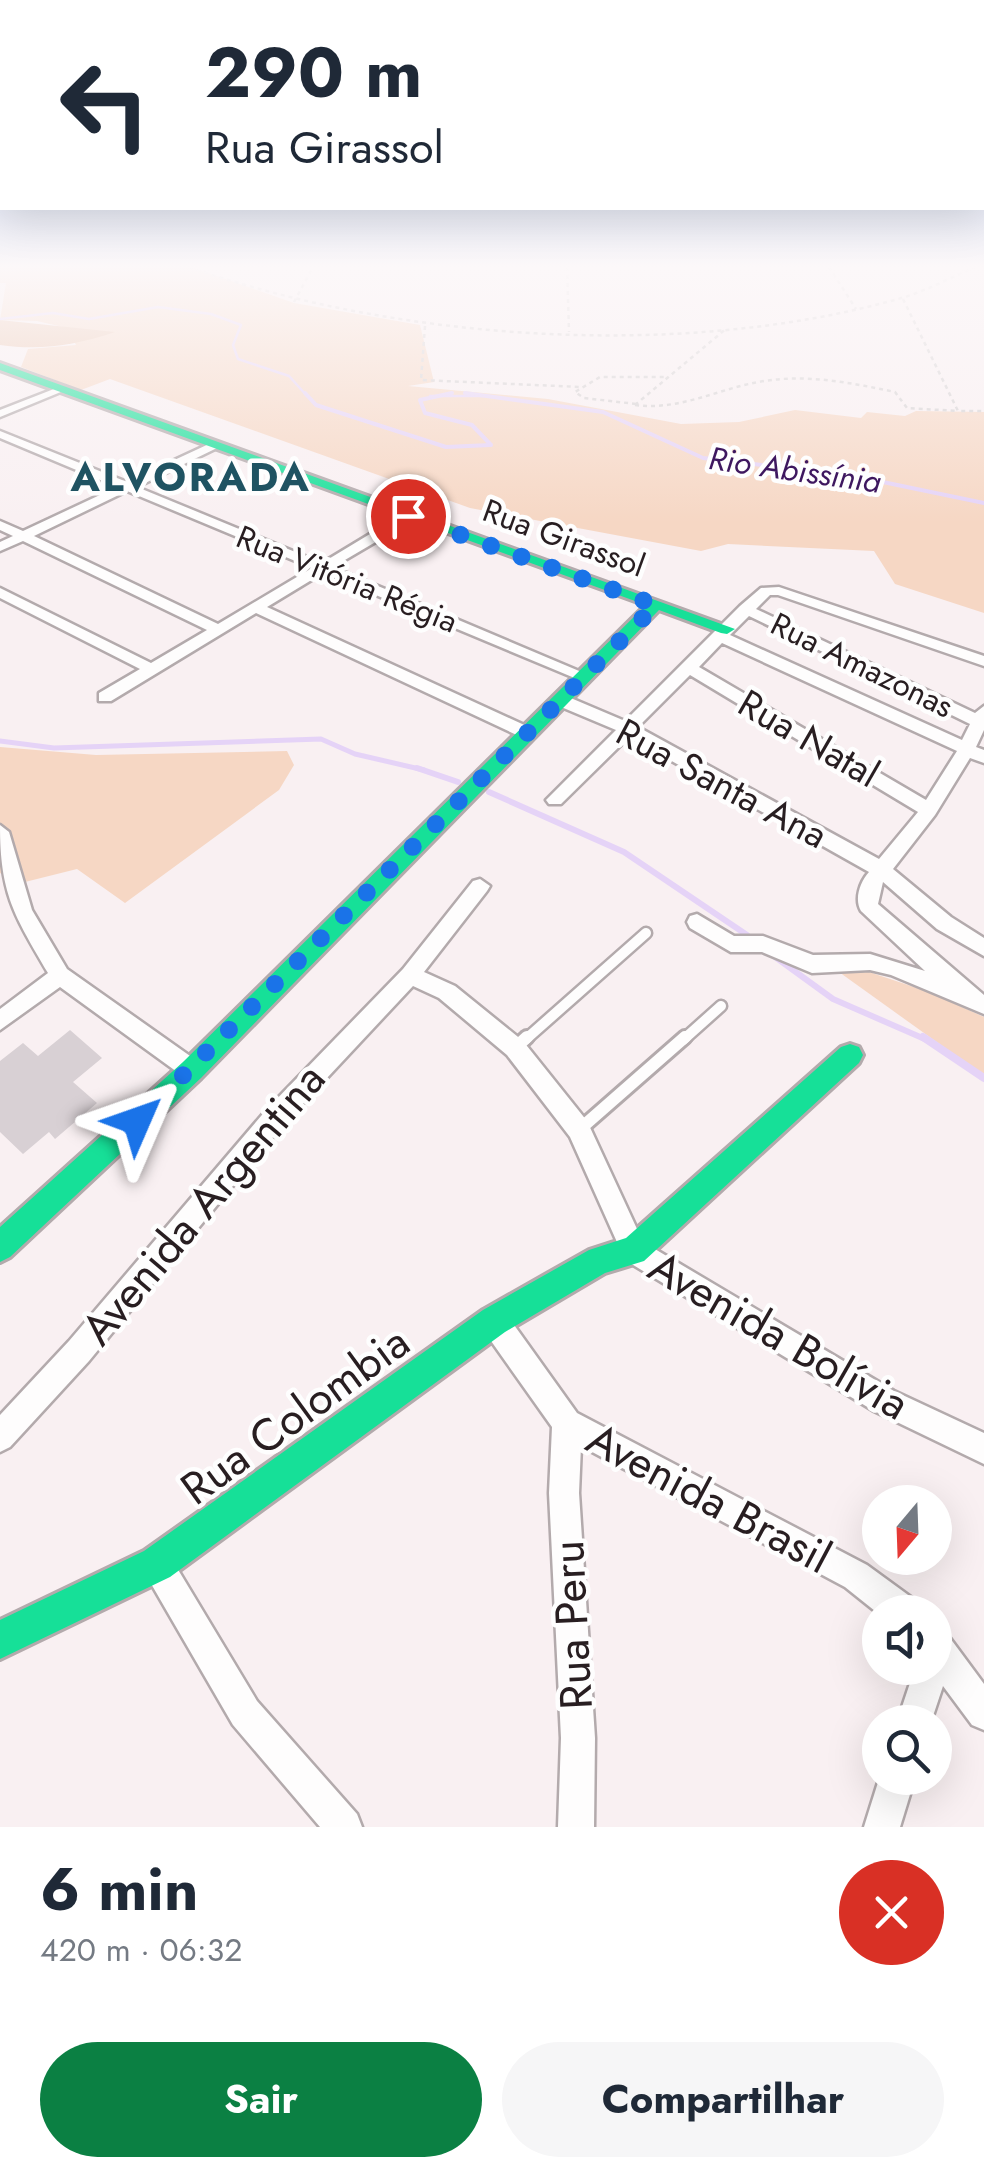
<!DOCTYPE html>
<html lang="pt">
<head>
<meta charset="utf-8">
<style>
  body { margin:0; font-family:Jost,sans-serif; background:#f6f6f7; color:#1f2937; height:100vh; display:flex; flex-direction:column; font-size:38px; white-space:nowrap }
  * { box-sizing:border-box; margin:0 }
  p { font-size:32px; color:#747a83 }
  .icon { flex:none; width:55px; height:55px; fill:none; stroke:currentColor; stroke-width:2; stroke-linecap:round; stroke-linejoin:round }
  .map { position:relative; height:1827px; overflow:hidden }
  .panel { display:flex; flex-direction:column; background:#fff; flex:1 }
  .panel>* { flex:none }
  .banner { position:absolute; left:0px; top:0px; width:985px; height:210px; box-shadow:0 10px 40px #0002; background:#fff; color:#1f2937; overflow:hidden }
  .needle { width:65px; rotate:199deg }
  .tools { position:absolute; left:862px; top:1485px; display:grid; gap:20px }
  .tools a { display:grid; place-items:center; width:90px; height:90px; border-radius:50%; background:#fff; box-shadow:0 10px 40px #0002; font-size:50px }
  .pin { position:absolute; display:grid; place-items:center; width:85px; height:85px; color:#fff; margin:-42px; border:5px solid #fff; border-radius:50%; box-shadow:0 2px 10px #0007 }
  .me { position:absolute; width:110px; margin:-55px; rotate:47deg; stroke-linejoin:round; filter:drop-shadow(0 0 8px #0008) }
  .turn { display:flex; align-items:center; gap:35px; height:210px; padding:0 40px; font-size:45px }
  .turn .icon { width:130px; height:130px; stroke-width:2.5 }
  .turn b { display:block; font-size:70px; line-height:85px }
  .round { display:grid; place-items:center; flex:none; width:105px; height:105px; border-radius:52px; background:#f6f6f7 }
  .headline { display:flex; align-items:center; justify-content:space-between; height:170px; padding:0 40px }
  h1 { font-size:60px; font-weight:700; line-height:75px }
  .button { display:flex; gap:20px; margin-top:auto; padding:20px 40px }
  .button a { flex:1; height:115px; border-radius:60px; background:#0b8043; color:#fff; font-size:40px; font-weight:700; line-height:115px; text-align:center }
  .button a+a { background:#f6f6f7; color:#1f2937 }
  .map>svg:first-child { display:block }
  .green { fill:#f6d7c4 }
  .forest { fill:#eac5ae }
  .lines { fill:none; stroke-linecap:round; stroke-linejoin:round }
  .stream-far4 { stroke:#e5d3f7; stroke-width:2.5 }
  .stream-far3 { stroke:#e5d3f7; stroke-width:4 }
  .stream-far2 { stroke:#e5d3f7; stroke-width:5 }
  .stream-far1 { stroke:#e5d3f7; stroke-width:6 }
  .stream { stroke:#e5d3f7; stroke-width:8 }
  .building { fill:#d8d0d4 }
  .lane-far1-casing { stroke:#b3aaac; stroke-width:15 }
  .lane-casing { stroke:#b3aaac; stroke-width:18 }
  .street-casing { stroke:#b3aaac; stroke-width:5 }
  .fast-casing { stroke:#b3aaac; stroke-width:6 }
  .path { stroke:#d4d1d2; stroke-width:2.5; stroke-dasharray:4 4; stroke-linecap:butt }
  .lane-far1 { stroke:#fefdfd; stroke-width:10 }
  .lane { stroke:#fefdfd; stroke-width:12 }
  .street { fill:#fefdfd; fill-rule:evenodd }
  .fast { fill:#16e098; fill-rule:evenodd }
  .route { stroke:#1a73e8; stroke-width:18; stroke-dasharray:0 32.4 }
  .labels { text-anchor:middle; dominant-baseline:central; stroke-width:9; stroke-linejoin:round; paint-order:stroke }
  .far-water-label { font-size:32px; font-style:italic; fill:#3e175f; stroke:#fefefe }
  .far-street-label { font-size:32px; fill:#281e21; stroke:#fefefe }
  .street-label { font-size:38px; fill:#281e21; stroke:#fefefe }
  .far-district-label { font-size:40px; font-weight:bold; letter-spacing:2.5px; fill:#1f5362; stroke:#fefefe }
  .near-street-label { font-size:45px; fill:#281e21; stroke:#fefefe }
</style>
</head>
<body>
<div class="map">
<svg width="984" height="1827" viewBox="0 0 984 1827">
  <rect width="100%" height="100%" fill="#f9f0f2"/>
  <g class="green">
    <path d="M0,267H191L294,303L420,325L434,382L408,386L548,399L681,424L739,422L795,410L861,418L867,412L905,416L916,411L984,412V613L895,584L874,551L728,544L701,551L470,508L110,379L81,390L21,367L28,349L76,345L67,328L37,321L0,320L6,283H0Z"/>
    <path d="M0,747L96,755L287,751L294,765L279,790L125,903L77,869L17,884L0,873Z"/>
    <path d="M851,966L929,992L984,1017V1076L839,972Z"/>
  </g>
  <path class="forest" d="M0,320L115,332C76,345 41,351 0,345Z"/>
  <g class="lines">
    <g class="stream-far4">
      <path d="M0,319L53,313L89,319L158,307L211,314L241,325L233,345L238,359L289,376L307,396"/>
      <path d="M430,396H483"/>
    </g>
    <g class="stream-far3">
      <path d="M305,393L316,405L446,447L491,445L472,425L425,413L420,400L452,393"/>
      <path d="M465,393L603,412L703,458L854,476L984,503"/>
    </g>
    <path class="stream-far2" d="M0,741L54,748L321,739L355,754L424,770"/>
    <g class="stream-far1">
      <path d="M417,768L458,782"/>
      <path d="M489,792L624,852L747,935"/>
      <path d="M771,954L833,999L927,1040"/>
    </g>
    <path class="stream" d="M923,1037L984,1078"/>
  </g>
  <path class="building" d="M70,1030L102,1058L73,1082L97,1103L55,1139L49,1132L23,1154L0,1132V1061L23,1043L38,1056Z"/>
  <g class="lines">
    <defs>
      <g id="lane-far1">
        <path d="M525,1040L646,933"/>
        <path d="M683,1040L721,1006"/>
      </g>
      <g id="lane">
        <path d="M516,1047L527,1037"/>
        <path d="M580,1129L685,1037"/>
      </g>
      <g id="street">
        <path d="M59,387L68,389L0,417V410Z"/>
        <path d="M0,431L127,482L211,443H219V447L137,487L322,563L403,514H413V520L333,567L591,676L589,679H577L323,573L267,607L533,729V737H521L256,613L111,701H99V693L140,669L0,598V588L151,663L207,630L23,541L0,551V542L13,536L0,530V521L23,531L117,487L0,438ZM127,491L312,568L218,624L34,536Z"/>
        <path d="M779,587L984,656V666L778,595H770L756,609L975,713L984,706V730L976,747L984,750V763L970,758L935,815L893,869L951,917L984,938V956L937,929L883,882L878,904L984,995V1014L891,975L870,970L812,973L762,952H731L690,928L687,922L690,916L697,914L734,936H763L813,955L870,954L925,971L861,911C854,899 860,882 869,872L629,737L561,804H549L546,800L616,730L554,704V696H566L625,721L740,606L761,588ZM749,616L970,724L962,740L730,635ZM722,643L957,751L926,800L699,667ZM690,675L918,812L879,859L638,727Z"/>
        <path d="M0,825L9,832L32,910L67,969L200,1063L203,1070L200,1077L192,1080L184,1077L60,987L0,1030V1009L48,973C14,915 0,894 0,825Z"/>
        <path d="M480,879L490,886L487,891L424,972L455,986L523,1041L587,1121L643,1242L894,1391L984,1433V1464L874,1411L625,1260L570,1137L507,1055L439,998L413,986L283,1125L89,1361L10,1447L0,1452V1415L69,1341L267,1109L403,969L473,881Z"/>
        <path d="M494,1307L504,1311L577,1413L867,1565L915,1600L919,1612L880,1615L845,1587L581,1446L579,1493L595,1738L594,1827H558L561,1738L549,1493L552,1427L484,1331L480,1321L484,1311Z"/>
        <path d="M157,1548L168,1553L257,1701L357,1814L362,1827H320L233,1725L146,1575L141,1564L146,1553Z"/>
        <path d="M935,1629L947,1634L984,1684V1730L972,1725L943,1686L931,1722H897L915,1668H935Z"/>
        <path d="M880,1776L915,1778L900,1827H864Z"/>
      </g>
      <g id="fast">
        <path d="M0,363L735,629L727,634L721,633L659,610L201,1078L10,1257L0,1262V1227L183,1062L646,605L0,370Z"/>
        <path d="M850,1044L859,1047L863,1055L859,1063L644,1261L605,1273L505,1332L170,1577L0,1659V1620L144,1551L483,1310L589,1250L626,1238L841,1047Z"/>
      </g>
    </defs>
    <use href="#lane-far1" class="lane-far1-casing"/>
    <use href="#lane" class="lane-casing"/>
    <use href="#street" class="street-casing"/>
    <use href="#fast" class="fast-casing"/>
    <g class="path">
      <path d="M189,267C400,341 681,360 898,299C924,292 950,278 975,267"/>
      <path d="M567,267L569,332"/>
      <path d="M829,267L856,309"/>
      <path d="M903,299L958,411H984"/>
      <path d="M294,302L313,267"/>
      <path d="M425,326L421,380L581,387"/>
      <path d="M636,404L584,398L575,392L600,377H665"/>
      <path d="M635,405C681,411 719,388 764,381C808,374 852,383 895,392L907,408L958,411"/>
      <path d="M635,405L727,328"/>
    </g>
    <use href="#lane-far1" class="lane-far1"/>
    <use href="#lane" class="lane"/>
    <use href="#street" class="street"/>
    <use href="#fast" class="fast"/>
  </g>
  <linearGradient id="sky" x2="0" y2="1"><stop stop-color="#a7c0ee"/><stop offset="0.51" stop-color="#fcf8f9"/><stop offset="1" stop-color="#fcf8f9" stop-opacity="0"/></linearGradient>
  <rect width="984" height="523" fill="url(#sky)"/>
  <g class="lines">
    <path class="route" d="M137,1121L656,605L408,516"/>
  </g>
  <g class="labels">
    <g class="far-water-label">
      <text transform="translate(795 470) rotate(8)">Rio Abissínia</text>
    </g>
    <g class="far-street-label">
      <text transform="translate(564 538) rotate(20)">Rua Girassol</text>
      <text transform="translate(347 579) rotate(22)">Rua Vitória Régia</text>
      <text transform="translate(862 665) rotate(26)">Rua Amazonas</text>
    </g>
    <g class="street-label">
      <text transform="translate(809 738) rotate(30)">Rua Natal</text>
      <text transform="translate(722 783) rotate(28)">Rua Santa Ana</text>
    </g>
    <g class="far-district-label">
      <text x="191" y="477">ALVORADA</text>
    </g>
    <g class="near-street-label">
      <text transform="translate(203 1204) rotate(-50)">Avenida Argentina</text>
      <text transform="translate(779 1335) rotate(30)">Avenida Bolívia</text>
      <text transform="translate(295 1415) rotate(-36)">Rua Colombia</text>
      <text transform="translate(709 1498) rotate(28)">Avenida Brasil</text>
      <text transform="translate(572 1625) rotate(-93)">Rua Peru</text>
    </g>
  </g>
</svg>
<div class="tools">
<a><svg class="needle" viewBox="-14 -14 28 28"><path d="M0-13l5 13h-10z" fill="#e53935"/><path d="M0 13l5-13h-10z" fill="#747a83"/></svg></a>
<a><svg class="icon" aria-label="sound" viewBox="0 0 24 24"><path d="M4 9h4l5-4v14l-5-4H4zM17 9q2 3 0 6"/></svg></a>
<a><svg class="icon" aria-label="search" viewBox="0 0 24 24"><circle cx="10" cy="10" r="6"/><path d="M15 15l6 6"/></svg></a>
</div>
<div class="pin" style="left:408px;top:516px;background:#d93025"><svg class="icon" aria-label="arrive" viewBox="0 0 24 24"><path d="M6 21V4h12l-3 4 3 4H6"/></svg></div>
<svg class="me" style="left:137px;top:1121px" viewBox="-20 -20 40 40"><path d="M0-17L14 15 0 8-14 15z" fill="#1a73e8" stroke="#fff" stroke-width="4"/></svg>
<div class="banner">
<div class="turn"><svg class="icon" aria-label="left" viewBox="0 0 24 24"><path d="M17 20v-9H6M10 6l-5 5 5 5"/></svg><div><b>290 m</b>Rua Girassol</div></div>
</div>
</div>
<section class="panel">
<div class="headline"><div><h1>6 min</h1><p>420 m · 06:32</p></div><a class="round" style="background:#d93025;color:#fff"><svg class="icon" aria-label="close" viewBox="0 0 24 24"><path d="M6 6l12 12M18 6L6 18"/></svg></a></div>
<div class="button"><a>Sair</a><a>Compartilhar</a></div>
</section>
</body>
</html>
